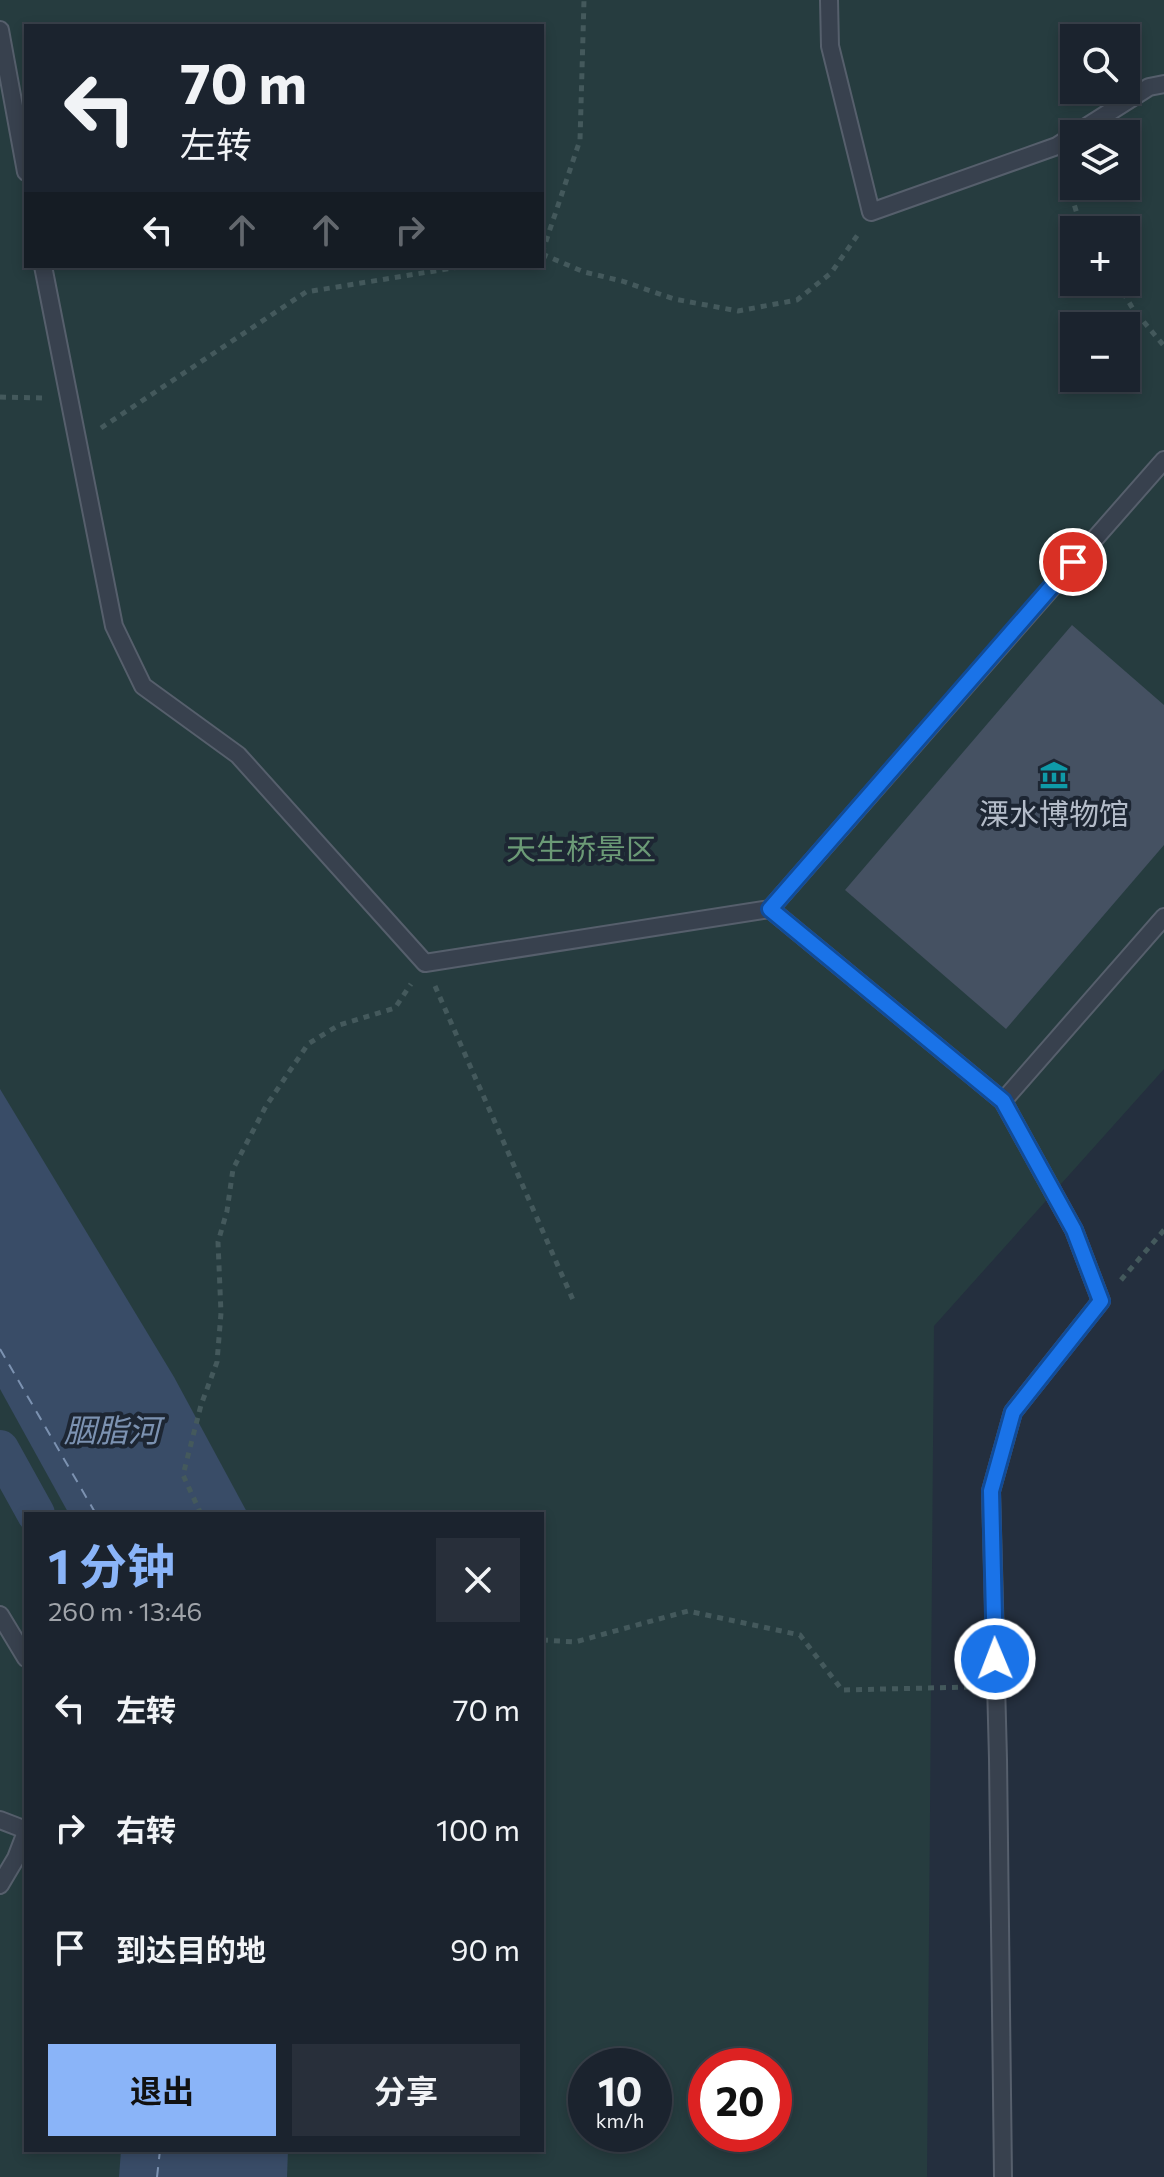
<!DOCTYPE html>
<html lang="zh">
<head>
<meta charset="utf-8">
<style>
  body { margin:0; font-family:Commissioner,"Noto Sans SC",sans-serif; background:#282f3a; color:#f1f3f6; height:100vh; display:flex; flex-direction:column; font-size:30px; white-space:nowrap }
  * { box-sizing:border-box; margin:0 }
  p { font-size:26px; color:#a0a4aa }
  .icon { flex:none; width:44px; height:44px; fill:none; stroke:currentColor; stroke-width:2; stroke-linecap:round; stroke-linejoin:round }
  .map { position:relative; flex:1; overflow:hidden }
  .panel { position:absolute; left:24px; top:1512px; width:520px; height:640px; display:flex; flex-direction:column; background:#1b232e; border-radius:0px; box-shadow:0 4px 12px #0003,0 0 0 2px #39404a }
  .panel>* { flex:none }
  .top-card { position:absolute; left:24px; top:24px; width:520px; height:244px; border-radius:0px; box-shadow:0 4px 12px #0003,0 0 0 2px #39404a; background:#1b232e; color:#f1f3f6; overflow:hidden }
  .fabs { position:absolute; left:1060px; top:24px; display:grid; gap:16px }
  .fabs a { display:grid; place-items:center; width:80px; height:80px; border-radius:0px; background:#1b232e; box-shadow:0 4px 12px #0003,0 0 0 2px #39404a; font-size:40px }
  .speed { position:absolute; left:568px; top:2048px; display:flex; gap:16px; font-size:40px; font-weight:700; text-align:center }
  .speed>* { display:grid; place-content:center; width:104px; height:104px; border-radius:50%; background:#1b232e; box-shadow:0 4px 12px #0003,0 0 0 2px #39404a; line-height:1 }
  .speed small { font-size:20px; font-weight:400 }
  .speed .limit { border:12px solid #d22; background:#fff; color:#111 }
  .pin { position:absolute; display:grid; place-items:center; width:68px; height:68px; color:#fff; margin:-34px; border:4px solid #fff; border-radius:50%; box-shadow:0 2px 8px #0007 }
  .me { position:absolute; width:88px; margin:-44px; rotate:359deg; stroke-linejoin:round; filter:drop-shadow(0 0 6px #0008) }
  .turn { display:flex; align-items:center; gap:28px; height:168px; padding:0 24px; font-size:36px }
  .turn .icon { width:104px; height:104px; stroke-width:2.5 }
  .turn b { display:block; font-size:56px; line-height:68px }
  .lanes { display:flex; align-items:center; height:76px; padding:0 24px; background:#0003; justify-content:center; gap:40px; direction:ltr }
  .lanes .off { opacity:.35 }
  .round { display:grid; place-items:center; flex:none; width:84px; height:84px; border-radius:0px; background:#282f3a }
  .summary { display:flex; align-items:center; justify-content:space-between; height:136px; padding:0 24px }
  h1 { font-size:48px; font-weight:700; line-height:60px; color:#8ab4f8 }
  .button { display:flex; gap:16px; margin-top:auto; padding:16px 24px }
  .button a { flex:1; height:92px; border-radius:0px; background:#8ab4f8; color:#111; font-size:32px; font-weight:700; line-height:92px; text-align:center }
  .button a+a { background:#282f3a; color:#f1f3f6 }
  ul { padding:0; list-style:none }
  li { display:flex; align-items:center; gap:24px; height:120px; padding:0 24px }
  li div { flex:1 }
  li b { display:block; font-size:30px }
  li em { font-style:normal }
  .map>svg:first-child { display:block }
  .green { fill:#263c3f; fill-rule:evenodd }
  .water { fill:#394c67 }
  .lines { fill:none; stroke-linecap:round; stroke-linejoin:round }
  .canal { stroke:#394c67; stroke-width:38 }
  .ferry { stroke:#7c92b1; stroke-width:2; stroke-dasharray:10 8; stroke-linecap:butt }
  .building { fill:#455162 }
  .service-casing { stroke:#565f6c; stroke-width:20 }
  .path { stroke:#44595c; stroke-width:5; stroke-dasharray:6 6; stroke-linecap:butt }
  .service { stroke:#38414e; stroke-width:16 }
  .route-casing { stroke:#114b97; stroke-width:20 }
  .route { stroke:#1a73e8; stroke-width:14 }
  .labels { text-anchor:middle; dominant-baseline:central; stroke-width:8; stroke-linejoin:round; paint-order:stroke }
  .poi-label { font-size:30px; fill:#b4bcc9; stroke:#1d2633 }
  .park-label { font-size:30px; fill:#6b9a76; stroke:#1d2633 }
  .water-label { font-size:32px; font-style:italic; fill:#7c92b1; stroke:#1d2633 }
</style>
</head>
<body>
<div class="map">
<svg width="1164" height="2177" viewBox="0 0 1164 2177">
  <rect width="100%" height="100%" fill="#242f3e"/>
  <path class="green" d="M0,0H1164V1069L934,1326L927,2177H0ZM26,26H542V266H26ZM1074,38H1126V90H1074ZM1074,134H1126V186H1074ZM1074,230H1126V282H1074ZM1074,326H1126V378H1074ZM26,1514H542V2150H26ZM586,2066H654V2134H586ZM706,2066H774V2134H706Z"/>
  <g class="water">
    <path d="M0,1089L174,1377L248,1514H69L0,1389Z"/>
    <path d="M121,2150H288L287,2177H119Z"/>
  </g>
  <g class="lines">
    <path class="canal" d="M0,1449L36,1514"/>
    <g class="ferry">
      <path d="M0,1349L96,1514"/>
      <path d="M157,2177L160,2150"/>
    </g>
  </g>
  <path class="building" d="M1072,625L1164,705V845L1006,1029L845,890Z"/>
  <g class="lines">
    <defs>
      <g id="service">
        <path d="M829,0L830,46L871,212L1057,146L1074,135"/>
        <path d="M0,30L26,172"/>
        <path d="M1075,134L1149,87L1164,84"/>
        <path d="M43,266L114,626L143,686L238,755L425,963L770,909"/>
        <path d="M1003,1101L1164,917"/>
        <path d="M0,1615L26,1658"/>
        <path d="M0,1820L26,1830"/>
        <path d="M0,1885L16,1858L26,1832"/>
        <path d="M1003,2177L998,1759L991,1491L1013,1412L1101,1301L1074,1230L1003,1101L770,909L1164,460"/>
      </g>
    </defs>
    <use href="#service" class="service-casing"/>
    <g class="path">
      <path d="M1064,171L1078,217L1086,230"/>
      <path d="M542,253L580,140L584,0"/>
      <path d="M542,254L584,272L622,281L674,299L738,311L797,300L831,273L859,233"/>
      <path d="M1117,282L1133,309L1164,346"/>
      <path d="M0,397L43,398"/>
      <path d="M101,428L306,292L465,266"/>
      <path d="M435,986L573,1300"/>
      <path d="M1121,1280L1164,1230"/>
      <path d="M201,1514L183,1475L201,1405L217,1362L221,1313L218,1242L227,1211L233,1169L266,1106L308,1044L339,1025L395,1008L411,984"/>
      <path d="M542,1640L575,1642L688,1611L800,1635L842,1690L971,1687"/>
    </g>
    <use href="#service" class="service"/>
  </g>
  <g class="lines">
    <defs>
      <path id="route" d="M995,1659L991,1491L1013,1412L1101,1301L1074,1230L1003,1101L770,909L1073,562"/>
    </defs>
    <use href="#route" class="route-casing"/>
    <use href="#route" class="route"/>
  </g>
  <defs>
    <symbol id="museum-bare" viewBox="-9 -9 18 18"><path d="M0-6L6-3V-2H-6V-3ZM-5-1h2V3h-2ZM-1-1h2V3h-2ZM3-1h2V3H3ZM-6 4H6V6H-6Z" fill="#0f9aa8" stroke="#1d2633" stroke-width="2.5" paint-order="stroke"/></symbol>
  </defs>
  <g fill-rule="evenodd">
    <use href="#museum-bare" x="1034" y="755" width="40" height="40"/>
  </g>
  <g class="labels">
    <g class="poi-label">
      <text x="1054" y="812">溧水博物馆</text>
    </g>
    <g class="park-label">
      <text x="581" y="847">天生桥景区</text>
    </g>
    <g class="water-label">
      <text x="112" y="1429">胭脂河</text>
    </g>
  </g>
</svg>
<div class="fabs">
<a><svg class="icon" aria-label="search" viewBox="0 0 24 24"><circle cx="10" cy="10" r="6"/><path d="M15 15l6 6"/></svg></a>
<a><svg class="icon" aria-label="layers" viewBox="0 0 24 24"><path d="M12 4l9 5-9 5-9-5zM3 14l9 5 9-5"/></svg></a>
<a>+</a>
<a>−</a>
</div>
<div class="speed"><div>10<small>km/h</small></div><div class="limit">20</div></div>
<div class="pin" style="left:1073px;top:562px;background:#d93025"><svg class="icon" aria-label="arrive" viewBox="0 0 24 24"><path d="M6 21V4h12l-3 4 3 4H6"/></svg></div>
<svg class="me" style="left:995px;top:1659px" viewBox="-20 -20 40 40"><circle r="17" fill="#1a73e8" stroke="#fff" stroke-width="3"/><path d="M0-11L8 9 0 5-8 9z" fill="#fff"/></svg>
<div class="top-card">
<div class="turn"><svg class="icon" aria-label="left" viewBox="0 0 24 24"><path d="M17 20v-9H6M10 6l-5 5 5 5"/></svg><div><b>70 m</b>左转</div></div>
<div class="lanes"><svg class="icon" aria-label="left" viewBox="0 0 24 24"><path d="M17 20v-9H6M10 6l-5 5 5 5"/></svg><svg class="icon off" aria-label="ahead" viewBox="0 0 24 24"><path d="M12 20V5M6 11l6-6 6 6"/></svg><svg class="icon off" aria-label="ahead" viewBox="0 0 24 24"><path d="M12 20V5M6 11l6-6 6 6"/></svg><svg class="icon off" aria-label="right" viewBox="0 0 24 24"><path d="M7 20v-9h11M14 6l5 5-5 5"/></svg></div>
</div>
<section class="panel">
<div class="summary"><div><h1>1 分钟</h1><p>260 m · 13:46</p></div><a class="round"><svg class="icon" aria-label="close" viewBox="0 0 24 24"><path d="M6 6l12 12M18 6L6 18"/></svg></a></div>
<ul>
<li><svg class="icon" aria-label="left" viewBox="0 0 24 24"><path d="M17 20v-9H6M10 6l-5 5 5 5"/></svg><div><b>左转</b></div><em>70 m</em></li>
<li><svg class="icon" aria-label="right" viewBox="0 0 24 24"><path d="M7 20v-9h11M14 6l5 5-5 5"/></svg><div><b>右转</b></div><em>100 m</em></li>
<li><svg class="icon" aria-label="arrive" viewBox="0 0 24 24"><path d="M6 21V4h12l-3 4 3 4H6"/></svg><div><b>到达目的地</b></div><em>90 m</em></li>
</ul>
<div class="button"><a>退出</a><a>分享</a></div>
</section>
</div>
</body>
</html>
